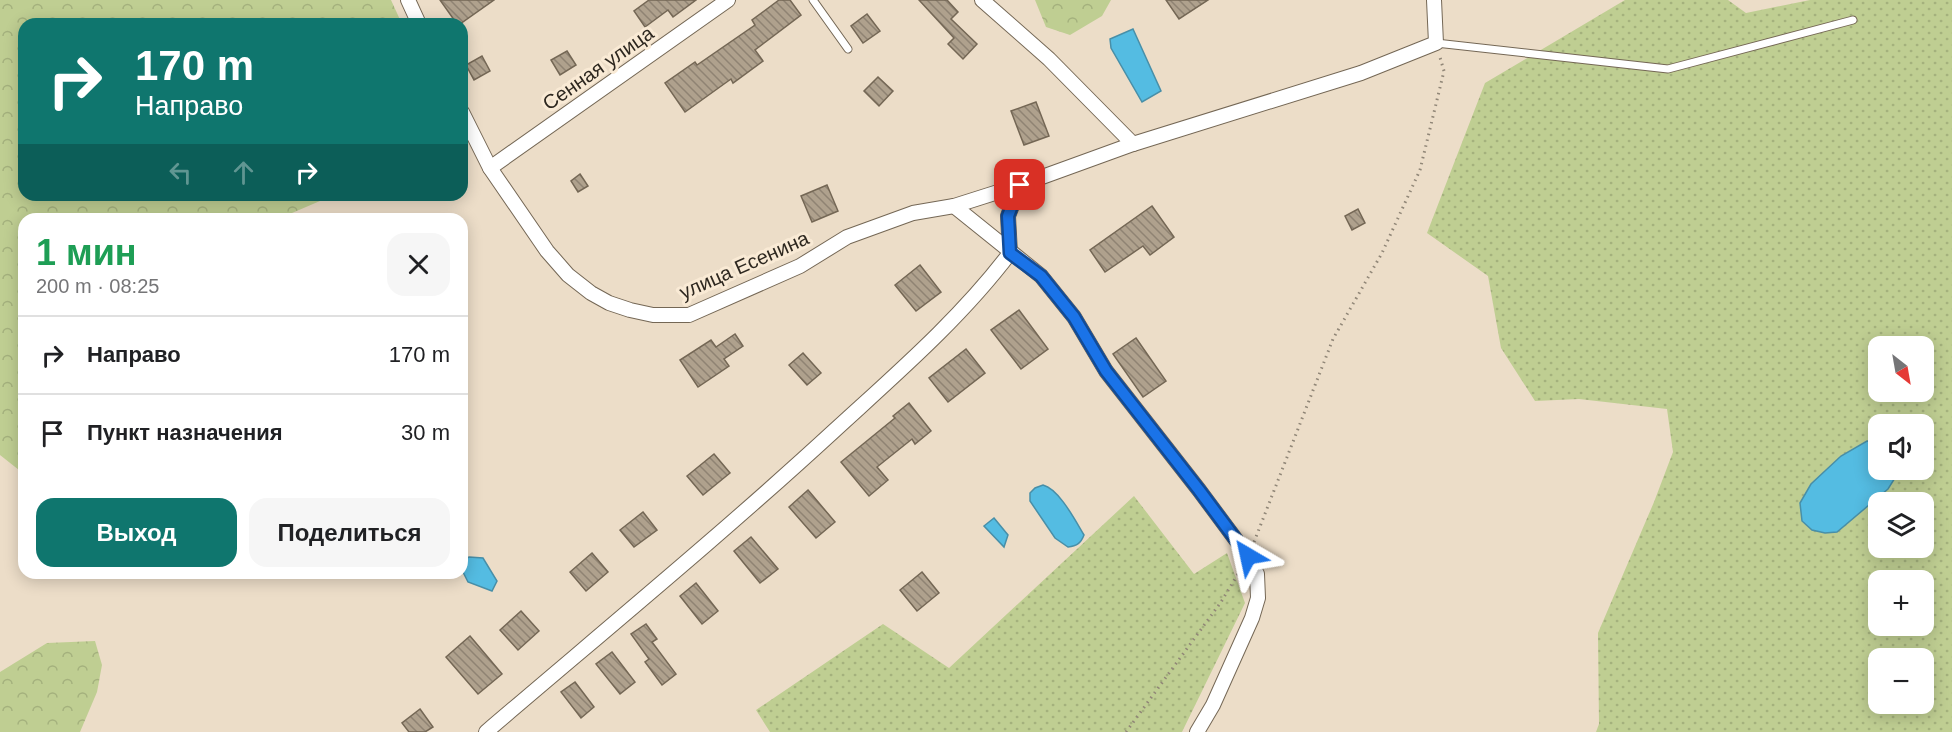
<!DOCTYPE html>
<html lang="ru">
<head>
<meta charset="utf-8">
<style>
  body { margin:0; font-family:Arial,sans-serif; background:#f6f6f6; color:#202124; height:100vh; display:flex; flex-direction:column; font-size:22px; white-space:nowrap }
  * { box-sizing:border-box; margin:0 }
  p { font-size:20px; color:#757577 }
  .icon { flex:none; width:33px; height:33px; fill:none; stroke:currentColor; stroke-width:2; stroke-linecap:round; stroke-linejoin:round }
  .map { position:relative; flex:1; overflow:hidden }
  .drawer { position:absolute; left:18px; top:213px; width:450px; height:366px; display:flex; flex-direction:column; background:#fff; border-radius:18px; box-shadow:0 3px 15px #0003 }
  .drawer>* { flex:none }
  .top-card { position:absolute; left:18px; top:18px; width:450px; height:183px; border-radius:18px; box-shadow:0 3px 15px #0003; background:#0f766e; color:#fff; overflow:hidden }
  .needle { width:39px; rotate:149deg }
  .controls { position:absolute; left:1868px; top:336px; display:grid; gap:12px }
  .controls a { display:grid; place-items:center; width:66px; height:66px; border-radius:12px; background:#fff; box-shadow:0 3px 15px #0003; font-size:30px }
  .pin { position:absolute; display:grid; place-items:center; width:51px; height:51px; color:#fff; margin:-26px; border-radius:12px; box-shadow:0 3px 9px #0006 }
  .me { position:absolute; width:66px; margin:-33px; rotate:324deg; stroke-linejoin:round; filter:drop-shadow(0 0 4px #0008) }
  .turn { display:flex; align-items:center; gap:21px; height:126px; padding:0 18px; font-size:27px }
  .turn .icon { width:78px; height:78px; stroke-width:2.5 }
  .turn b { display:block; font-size:42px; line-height:51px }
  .lanes { display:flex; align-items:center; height:57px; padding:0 18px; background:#0003; justify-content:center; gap:30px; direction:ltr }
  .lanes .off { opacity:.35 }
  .round { display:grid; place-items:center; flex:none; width:63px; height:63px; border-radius:18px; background:#f6f6f6 }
  .overview { display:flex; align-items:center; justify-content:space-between; height:102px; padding:0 18px }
  h1 { font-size:36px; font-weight:600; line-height:45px; color:#1e9e55 }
  .button { display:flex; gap:12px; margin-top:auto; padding:12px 18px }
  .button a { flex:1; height:69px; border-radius:18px; background:#0f766e; color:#fff; font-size:24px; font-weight:600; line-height:69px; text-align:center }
  .button a+a { background:#f6f6f6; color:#202124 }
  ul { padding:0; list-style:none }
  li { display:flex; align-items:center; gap:18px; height:78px; padding:0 18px; border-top:2px solid #e0e0e0 }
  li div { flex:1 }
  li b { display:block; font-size:22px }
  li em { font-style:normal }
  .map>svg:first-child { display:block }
  .grass { fill:url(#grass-dots); fill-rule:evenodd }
  .forest { fill:url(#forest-crowns) }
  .water { fill:#54bce2; stroke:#488fa8; stroke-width:1.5 }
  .building { fill:url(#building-back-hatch); stroke:#746755; stroke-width:1.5 }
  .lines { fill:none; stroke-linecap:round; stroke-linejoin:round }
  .service-casing { stroke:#746755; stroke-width:9 }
  .minor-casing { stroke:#746755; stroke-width:16 }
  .path { stroke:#908677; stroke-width:3; stroke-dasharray:1.5 4.5; stroke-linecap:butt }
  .service { stroke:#fff; stroke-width:7 }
  .minor { stroke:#fff; stroke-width:14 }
  .route-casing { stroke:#114b97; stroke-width:15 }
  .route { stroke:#1a73e8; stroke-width:10 }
  .labels { text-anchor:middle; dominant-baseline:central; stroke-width:6; stroke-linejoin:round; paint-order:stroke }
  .street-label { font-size:20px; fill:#2d271f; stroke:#f9ead5 }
</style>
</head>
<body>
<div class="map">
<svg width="1952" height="732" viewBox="0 0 1952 732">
  <defs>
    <pattern id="grass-dots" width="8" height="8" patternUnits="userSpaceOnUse" patternTransform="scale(1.5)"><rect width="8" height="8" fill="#bfce92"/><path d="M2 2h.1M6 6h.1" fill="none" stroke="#a4b17d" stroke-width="1.8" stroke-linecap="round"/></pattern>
    <pattern id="forest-crowns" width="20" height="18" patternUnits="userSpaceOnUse" patternTransform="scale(1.5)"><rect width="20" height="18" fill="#bfce92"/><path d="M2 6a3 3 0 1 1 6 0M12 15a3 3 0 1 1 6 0" fill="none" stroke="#a4b17d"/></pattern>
    <pattern id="building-back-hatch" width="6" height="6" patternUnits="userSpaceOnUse" patternTransform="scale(1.5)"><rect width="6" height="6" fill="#afa18d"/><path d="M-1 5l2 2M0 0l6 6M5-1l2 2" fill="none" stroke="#8f8373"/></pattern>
  </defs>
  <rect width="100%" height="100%" fill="#ecddc8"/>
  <g class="grass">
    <path d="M1625,0H1728L1746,13L1810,0H1952V732H1596L1599,724L1598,633L1654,502L1673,452L1667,409L1579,399L1535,401L1501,348L1488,276L1427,233L1485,83ZM1878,346H1923V392H1878ZM1878,424H1923V470H1900L1888,489L1841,456L1867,441L1878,442ZM1878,502H1923V548H1878ZM1878,580H1923V626H1878ZM1878,658H1923V704H1878Z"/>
    <path d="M1134,496L1194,574L1227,553L1245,603L1182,732H770L756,710L883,624L949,668Z"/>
  </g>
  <g class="forest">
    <path d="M0,0H391L402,24H24V195H334L292,213L289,219H24V474L0,455Z"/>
    <path d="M1035,0H1111L1102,16L1070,35L1046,27Z"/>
    <path d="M95,641L102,665L97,692L80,732H0V672L47,643Z"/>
  </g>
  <g class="water">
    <path d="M1133,29L1161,91L1142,102L1111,48L1110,39Z"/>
    <path d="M1867,441L1878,442V470H1900L1888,489L1837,532L1825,533L1812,530L1802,521L1800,503L1811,484L1841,456Z"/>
    <path d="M1043,485C1059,489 1075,520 1084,535C1081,543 1077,546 1068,547L1055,538L1030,501V493L1035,488Z"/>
    <path d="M994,518L1008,535L1004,547L984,526Z"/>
    <path d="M469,557L483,558L497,581L492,591L468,582L462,570V562Z"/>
  </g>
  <g class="building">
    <path d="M440,0H494L460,24H457Z"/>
    <path d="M649,0H696L673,17L668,10L645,27L634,11Z"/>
    <path d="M779,0H790L801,15L755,50L763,61L733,83L731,79L685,112L665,83L695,62L697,65L755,25L752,20Z"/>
    <path d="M919,0H947L958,12L951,19L977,44L963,59L948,44L954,38Z"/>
    <path d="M1166,0H1208L1179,19Z"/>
    <path d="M867,14L880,31L863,43L851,26Z"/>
    <path d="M567,51L576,65L560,75L551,60Z"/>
    <path d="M482,56L490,71L474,80L466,65Z"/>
    <path d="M878,77L893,91L879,106L864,91Z"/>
    <path d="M1036,102L1049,136L1024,145L1011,111Z"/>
    <path d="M580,174L588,186L578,192L571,181Z"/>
    <path d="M827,185L838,211L812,222L801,196Z"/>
    <path d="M1152,206L1174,237L1150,255L1143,246L1105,272L1090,250Z"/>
    <path d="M1358,209L1365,223L1352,230L1345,216Z"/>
    <path d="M920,265L941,292L916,311L895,285Z"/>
    <path d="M1019,310L1048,349L1021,369L991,330Z"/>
    <path d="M735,334L743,346L724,359L729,366L698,387L680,360L711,340L716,347Z"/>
    <path d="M1136,338L1166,381L1143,397L1113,354Z"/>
    <path d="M966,349L985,373L948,402L929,378Z"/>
    <path d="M803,353L821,373L807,385L789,365Z"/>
    <path d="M909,403L931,431L915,444L912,439L877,467L888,480L869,496L841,462L895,418L893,416Z"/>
    <path d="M714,454L730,473L703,495L687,476Z"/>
    <path d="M808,490L835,522L816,538L789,507Z"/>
    <path d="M643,512L657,530L634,547L620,530Z"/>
    <path d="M751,537L778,569L760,583L734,551Z"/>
    <path d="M592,553L608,572L586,591L570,572Z"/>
    <path d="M922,572L939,593L917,611L900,590Z"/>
    <path d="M696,583L718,611L702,624L680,596Z"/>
    <path d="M521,611L539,631L518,650L500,630Z"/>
    <path d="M646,624L657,639L652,642L676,674L662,685L645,662L649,659L631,634Z"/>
    <path d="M470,636L502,674L478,694L446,657Z"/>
    <path d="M612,652L635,682L620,694L596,664Z"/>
    <path d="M575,682L594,707L581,718L561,692Z"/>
    <path d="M420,709L433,727L425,732H409L402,723Z"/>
  </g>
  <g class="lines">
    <defs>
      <g id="service">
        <path d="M813,0L848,49"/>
        <path d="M1436,43L1668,69L1853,20"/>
      </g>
      <g id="minor">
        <path d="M408,0L419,24"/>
        <path d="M982,0L1049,59L1133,144"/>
        <path d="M462,112L490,168L547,251L568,275L591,293L609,303L630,310L653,315H689L800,266L847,237L913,213L954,206L1020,185L1133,144L1361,73L1436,43L1434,0"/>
        <path d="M490,168L728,0"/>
        <path d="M954,206L1041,276L1074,317L1106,371L1199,490L1248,556L1257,574L1258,598L1252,618L1213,705L1197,732"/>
        <path d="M486,732C603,632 722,534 835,430C896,374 960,319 1010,253L1008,216L1020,185"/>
      </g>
    </defs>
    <use href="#service" class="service-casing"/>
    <use href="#minor" class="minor-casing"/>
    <g class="path">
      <path d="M1254,542L1333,339L1382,253L1420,170L1444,71L1439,54"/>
      <path d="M1126,732L1221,602L1241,569"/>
    </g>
    <use href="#service" class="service"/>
    <use href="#minor" class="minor"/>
  </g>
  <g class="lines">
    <defs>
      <path id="route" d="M1020,185L1008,216L1010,253L1041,276L1074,317L1106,371L1199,490L1248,556"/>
    </defs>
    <use href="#route" class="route-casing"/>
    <use href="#route" class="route"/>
  </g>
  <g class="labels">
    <g class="street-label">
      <text transform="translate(598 68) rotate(-35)">Сенная улица</text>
      <text transform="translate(744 265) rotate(-24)">улица Есенина</text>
    </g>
  </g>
</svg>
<div class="controls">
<a><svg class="needle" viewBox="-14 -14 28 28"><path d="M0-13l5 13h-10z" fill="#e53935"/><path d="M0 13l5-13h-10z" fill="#757577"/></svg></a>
<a><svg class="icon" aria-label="sound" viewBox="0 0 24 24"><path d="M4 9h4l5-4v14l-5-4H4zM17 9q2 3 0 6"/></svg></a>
<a><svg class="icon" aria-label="layers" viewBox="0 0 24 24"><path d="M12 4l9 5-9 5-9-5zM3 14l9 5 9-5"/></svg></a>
<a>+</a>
<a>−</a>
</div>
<div class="pin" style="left:1020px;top:185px;background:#d93025"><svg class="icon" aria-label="arrive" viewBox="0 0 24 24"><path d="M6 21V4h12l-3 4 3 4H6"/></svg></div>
<svg class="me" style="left:1248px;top:556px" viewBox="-20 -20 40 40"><path d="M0-17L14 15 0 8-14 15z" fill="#1a73e8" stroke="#fff" stroke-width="4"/></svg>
<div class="top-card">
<div class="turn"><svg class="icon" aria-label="right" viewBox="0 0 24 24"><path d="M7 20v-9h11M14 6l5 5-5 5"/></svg><div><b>170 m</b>Направо</div></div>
<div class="lanes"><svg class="icon off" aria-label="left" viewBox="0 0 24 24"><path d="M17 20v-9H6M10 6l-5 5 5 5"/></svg><svg class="icon off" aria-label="ahead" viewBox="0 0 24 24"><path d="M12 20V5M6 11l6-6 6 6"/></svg><svg class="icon" aria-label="right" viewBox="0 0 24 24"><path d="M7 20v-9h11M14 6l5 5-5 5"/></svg></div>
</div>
<section class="drawer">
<div class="overview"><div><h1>1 мин</h1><p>200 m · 08:25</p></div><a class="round"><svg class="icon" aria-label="close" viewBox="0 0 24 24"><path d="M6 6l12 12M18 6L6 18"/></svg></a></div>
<ul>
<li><svg class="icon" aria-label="right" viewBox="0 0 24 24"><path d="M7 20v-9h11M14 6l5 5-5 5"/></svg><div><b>Направо</b></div><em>170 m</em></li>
<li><svg class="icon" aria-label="arrive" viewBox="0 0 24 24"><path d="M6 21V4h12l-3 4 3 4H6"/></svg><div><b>Пункт назначения</b></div><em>30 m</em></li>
</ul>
<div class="button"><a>Выход</a><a>Поделиться</a></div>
</section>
</div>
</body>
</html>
